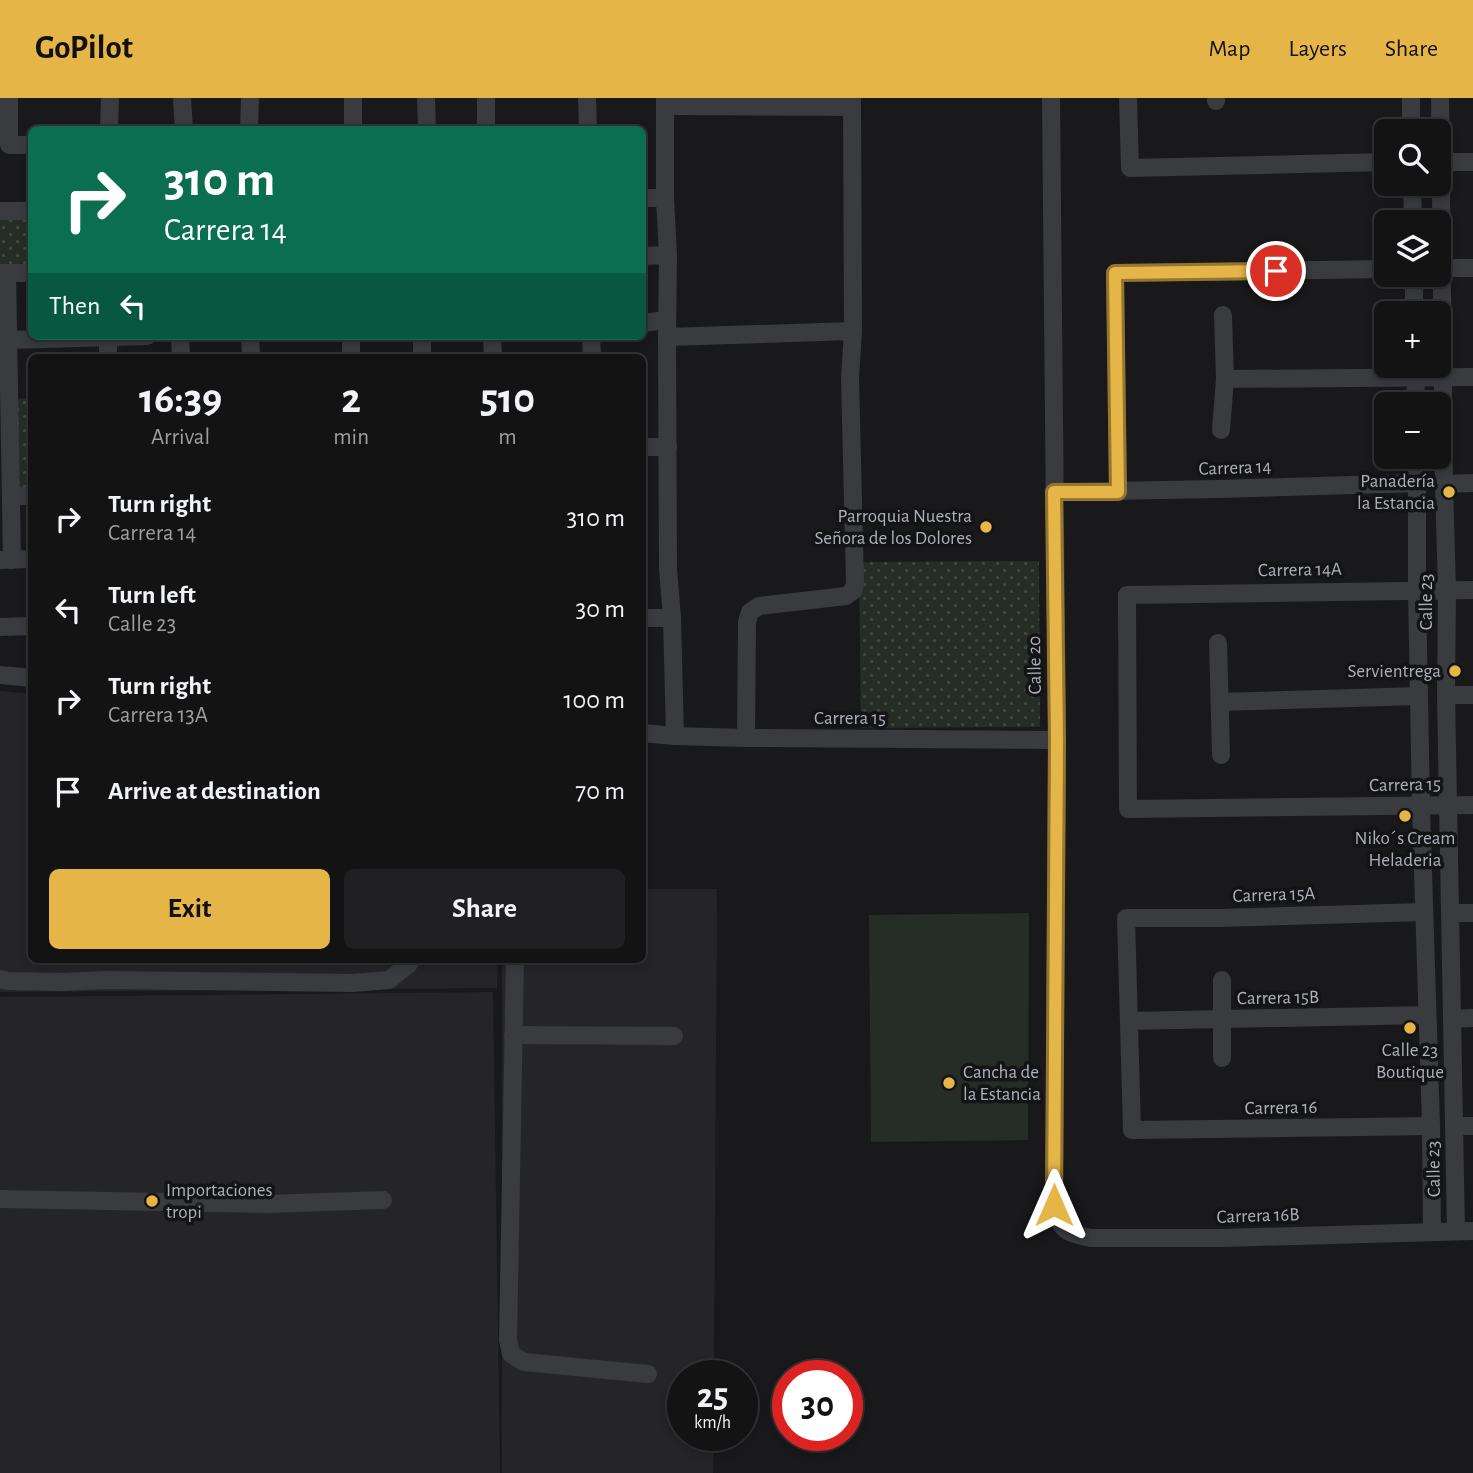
<!DOCTYPE html>
<html lang="en">
<head>
<meta charset="utf-8">
<style>
  body { margin:0; font-family:"Alegreya Sans",sans-serif; background:#202022; color:#f1f3f6; height:100vh; display:flex; flex-direction:column; font-size:26px; white-space:nowrap }
  * { box-sizing:border-box; margin:0 }
  p { font-size:23px; color:#9d9ea0 }
  .icon { flex:none; width:38px; height:38px; fill:none; stroke:currentColor; stroke-width:2; stroke-linecap:round; stroke-linejoin:round }
  .map { position:relative; flex:1; overflow:hidden }
  .details { position:absolute; left:28px; top:256px; width:618px; height:609px; display:flex; flex-direction:column; background:#131314; border-radius:10px; box-shadow:0 4px 10px #0003,0 0 0 2px #323234 }
  .details>* { flex:none }
  .top-card { position:absolute; left:28px; top:28px; width:618px; height:214px; border-radius:10px; box-shadow:0 4px 10px #0003,0 0 0 2px #323234; background:#0b6e4f; color:#fff; overflow:hidden }
  .buttons { position:absolute; left:1374px; top:21px; display:grid; gap:14px }
  .buttons a { display:grid; place-items:center; width:77px; height:77px; border-radius:10px; background:#131314; box-shadow:0 4px 10px #0003,0 0 0 2px #323234; font-size:35px }
  .speed { position:absolute; left:667px; top:1262px; display:flex; gap:14px; font-size:35px; font-weight:700; text-align:center }
  .speed>* { display:grid; place-content:center; width:91px; height:91px; border-radius:50%; background:#131314; box-shadow:0 4px 10px #0003,0 0 0 2px #323234; line-height:1 }
  .speed small { font-size:18px; font-weight:400 }
  .speed .limit { border:10px solid #d22; background:#fff; color:#111 }
  .pin { position:absolute; display:grid; place-items:center; width:60px; height:60px; color:#fff; margin:-30px; border:4px solid #fff; border-radius:50%; box-shadow:0 2px 7px #0007 }
  .me { position:absolute; width:77px; margin:-38px; rotate:0deg; stroke-linejoin:round; filter:drop-shadow(0 0 5px #0008) }
  .turn { display:flex; align-items:center; gap:24px; height:147px; padding:0 21px; font-size:32px }
  .turn .icon { width:91px; height:91px; stroke-width:2.5 }
  .turn b { display:block; font-size:49px; line-height:60px }
  .then { display:flex; align-items:center; height:66px; padding:0 21px; background:#0003; gap:14px; font-size:26px }
  .eta { display:flex; justify-content:space-evenly; align-items:center; height:119px; text-align:center }
  .eta b { font-size:42px; font-weight:600; line-height:49px }
  .action { display:flex; gap:14px; margin-top:auto; padding:14px 21px }
  .action a { flex:1; height:80px; border-radius:10px; background:#e5b547; color:#111; font-size:28px; font-weight:600; line-height:80px; text-align:center }
  .action a+a { background:#202022; color:#f1f3f6 }
  ul { padding:0; list-style:none }
  li { display:flex; align-items:center; gap:21px; height:91px; padding:0 21px }
  li div { flex:1 }
  li b { display:block; font-size:26px }
  li em { font-style:normal }
  header { display:flex; align-items:center; gap:42px; box-sizing:border-box; height:98px; padding:0 35px; background:#e5b547; color:#111 }
  header strong { font-size:33px }
  nav { display:flex; gap:38px; margin-inline-start:auto; font-size:24px }
  .map>svg:first-child { display:block }
  .built { fill:#252527 }
  .park { fill:url(#park-dots) }
  .pitch { fill:#252d26 }
  .lines { fill:none; stroke-linecap:round; stroke-linejoin:round }
  .minor { stroke:#3a3b3f; stroke-width:18 }
  .route-casing { stroke:#95762e; stroke-width:18 }
  .route { stroke:#e5b547; stroke-width:12 }
  .poi-dot { fill:#e5b547; stroke:#141416; stroke-width:2.5 }
  .labels { text-anchor:middle; dominant-baseline:central; stroke-width:7; stroke-linejoin:round; paint-order:stroke }
  .street-label { font-size:19px; fill:#acb0b9; stroke:#141416 }
  .poi-label { font-size:19px; fill:#acb0b9; stroke:#141416; text-anchor:end }
</style>
</head>
<body>
<header>
<strong>GoPilot</strong>
<nav><a>Map</a><a>Layers</a><a>Share</a></nav>
</header>
<div class="map">
<svg width="1473" height="1375" viewBox="0 0 1473 1375">
  <defs>
    <pattern id="park-dots" width="8" height="8" patternUnits="userSpaceOnUse" patternTransform="scale(1.75)"><rect width="8" height="8" fill="#252d26"/><path d="M2 2h.1M6 6h.1" fill="none" stroke="#424943" stroke-width="1.8" stroke-linecap="round"/></pattern>
  </defs>
  <rect width="100%" height="100%" fill="#19191b"/>
  <g class="built">
    <path d="M0,593L31,596L32,861H498L497,890L0,894Z"/>
    <path d="M642,791H717L714,1277L682,1278V1337H714L713,1375H502V861H642Z"/>
    <path d="M493,894L500,1375H0V899Z"/>
  </g>
  <g class="park">
    <path d="M31,121V166L0,167V122Z"/>
    <path d="M31,300V391H18V301Z"/>
    <path d="M1039,463L1040,629L861,630L859,464Z"/>
  </g>
  <path class="pitch" d="M1029,815L1028,1042L871,1044L869,817Z"/>
  <g class="lines">
    <g class="minor">
      <path d="M9,0V47H32"/>
      <path d="M182,0L184,32"/>
      <path d="M353,0V32"/>
      <path d="M426,0L427,32"/>
      <path d="M486,0V32"/>
      <path d="M587,0L588,32"/>
      <path d="M665,0V100L668,157L667,239L668,471L672,520L675,638"/>
      <path d="M1051,0L1057,642L1054,1107C1059,1132 1067,1136 1091,1140H1222L1473,1133"/>
      <path d="M1128,0L1130,70L1386,64"/>
      <path d="M1216,0V3"/>
      <path d="M1411,0V33"/>
      <path d="M1440,0L1444,386L1447,492L1446,597L1456,1133"/>
      <path d="M666,8L852,9"/>
      <path d="M109,32L110,0"/>
      <path d="M249,32L250,0"/>
      <path d="M1438,64H1473"/>
      <path d="M1412,86L1413,124"/>
      <path d="M642,100H665"/>
      <path d="M0,113H32"/>
      <path d="M642,158L668,157"/>
      <path d="M1438,170H1473"/>
      <path d="M0,175H32"/>
      <path d="M7,175L12,462"/>
      <path d="M1414,177V215"/>
      <path d="M642,225L667,222"/>
      <path d="M180,238L181,259"/>
      <path d="M250,238L251,259"/>
      <path d="M351,238V259"/>
      <path d="M422,238V259"/>
      <path d="M492,238L493,259"/>
      <path d="M591,238L592,259"/>
      <path d="M108,239V259"/>
      <path d="M667,239L853,233"/>
      <path d="M9,242L147,238"/>
      <path d="M1415,268L1416,306"/>
      <path d="M1225,281L1473,279"/>
      <path d="M1221,332L1225,281L1223,217"/>
      <path d="M642,349H668"/>
      <path d="M1417,359V492L1421,709L1431,1028L1432,1133"/>
      <path d="M1444,386L1473,385"/>
      <path d="M1054,394L1218,391L1417,385"/>
      <path d="M1118,394L1115,175L1386,171"/>
      <path d="M11,398H32"/>
      <path d="M0,462L32,461"/>
      <path d="M1473,492L1127,497L1128,711L1473,707"/>
      <path d="M642,520H672"/>
      <path d="M0,529L32,528"/>
      <path d="M1218,545L1221,657"/>
      <path d="M0,577L32,580"/>
      <path d="M1446,597H1473"/>
      <path d="M1220,604L1419,598"/>
      <path d="M642,635L675,638L746,640L1057,642"/>
      <path d="M746,640L747,524L750,514L759,508L846,498L853,493L855,485L850,280L853,233L852,0"/>
      <path d="M1423,814L1219,820H1126L1132,1032L1431,1028"/>
      <path d="M1450,815H1473"/>
      <path d="M515,861L508,1242L511,1256L524,1264L648,1276"/>
      <path d="M0,881L8,883L63,884L106,882L353,885L389,882L409,866L411,861"/>
      <path d="M1453,921L1473,920"/>
      <path d="M1129,923L1427,917"/>
      <path d="M513,937L674,938"/>
      <path d="M1222,960V882"/>
      <path d="M1454,1028H1473"/>
      <path d="M0,1101L267,1106L383,1102"/>
    </g>
  </g>
  <g class="lines">
    <defs>
      <path id="route" d="M1054,1107L1057,642L1054,394H1118L1115,175L1276,173"/>
    </defs>
    <use href="#route" class="route-casing"/>
    <use href="#route" class="route"/>
  </g>
  <g class="poi-dot">
    <circle cx="1449" cy="394" r="7"/>
    <circle cx="986" cy="429" r="7"/>
    <circle cx="1455" cy="573" r="7"/>
    <circle cx="1405" cy="718" r="7"/>
    <circle cx="1410" cy="930" r="7"/>
    <circle cx="949" cy="985" r="7"/>
    <circle cx="152" cy="1103" r="7"/>
  </g>
  <g class="labels">
    <g class="street-label">
      <text transform="translate(1235 370) rotate(-2)">Carrera 14</text>
      <text transform="translate(1300 472) rotate(-1)">Carrera 14A</text>
      <text transform="translate(1426 504) rotate(-90)">Calle 23</text>
      <text transform="translate(1035 567) rotate(-91)">Calle 20</text>
      <text x="850" y="620">Carrera 15</text>
      <text transform="translate(1405 687) rotate(-1)">Carrera 15</text>
      <text transform="translate(1274 797) rotate(-2)">Carrera 15A</text>
      <text transform="translate(1278 900) rotate(-1)">Carrera 15B</text>
      <text transform="translate(1281 1010) rotate(-1)">Carrera 16</text>
      <text transform="translate(1434 1071) rotate(-91)">Calle 23</text>
      <text transform="translate(1258 1118) rotate(-2)">Carrera 16B</text>
    </g>
    <g class="poi-label">
      <text x="1435" y="383">Panadería<tspan x="1435" dy="22">la Estancia</tspan></text>
      <text x="972" y="418">Parroquia Nuestra<tspan x="972" dy="22">Señora de los Dolores</tspan></text>
      <text x="1441" y="573">Servientrega</text>
      <text x="1405" y="740" text-anchor="middle">Niko´s Cream<tspan x="1405" dy="22">Heladeria</tspan></text>
      <text x="1410" y="952" text-anchor="middle">Calle 23<tspan x="1410" dy="22">Boutique</tspan></text>
      <text x="963" y="974" text-anchor="start">Cancha de<tspan x="963" dy="22">la Estancia</tspan></text>
      <text x="166" y="1092" text-anchor="start">Importaciones<tspan x="166" dy="22">tropi</tspan></text>
    </g>
  </g>
</svg>
<div class="buttons">
<a><svg class="icon" aria-label="search" viewBox="0 0 24 24"><circle cx="10" cy="10" r="6"/><path d="M15 15l6 6"/></svg></a>
<a><svg class="icon" aria-label="layers" viewBox="0 0 24 24"><path d="M12 4l9 5-9 5-9-5zM3 14l9 5 9-5"/></svg></a>
<a>+</a>
<a>−</a>
</div>
<div class="speed"><div>25<small>km/h</small></div><div class="limit">30</div></div>
<div class="pin" style="left:1276px;top:173px;background:#d93025"><svg class="icon" aria-label="arrive" viewBox="0 0 24 24"><path d="M6 21V4h12l-3 4 3 4H6"/></svg></div>
<svg class="me" style="left:1054px;top:1107px" viewBox="-20 -20 40 40"><path d="M0-17L14 15 0 8-14 15z" fill="#e5b547" stroke="#fff" stroke-width="4"/></svg>
<div class="top-card">
<div class="turn"><svg class="icon" aria-label="right" viewBox="0 0 24 24"><path d="M7 20v-9h11M14 6l5 5-5 5"/></svg><div><b>310 m</b>Carrera 14</div></div>
<div class="then">Then<svg class="icon" aria-label="left" viewBox="0 0 24 24"><path d="M17 20v-9H6M10 6l-5 5 5 5"/></svg></div>
</div>
<section class="details">
<div class="eta">
<div><b>16:39</b><p>Arrival</p></div>
<div><b>2</b><p>min</p></div>
<div><b>510</b><p>m</p></div>
</div>
<ul>
<li><svg class="icon" aria-label="right" viewBox="0 0 24 24"><path d="M7 20v-9h11M14 6l5 5-5 5"/></svg><div><b>Turn right</b><p>Carrera 14</p></div><em>310 m</em></li>
<li><svg class="icon" aria-label="left" viewBox="0 0 24 24"><path d="M17 20v-9H6M10 6l-5 5 5 5"/></svg><div><b>Turn left</b><p>Calle 23</p></div><em>30 m</em></li>
<li><svg class="icon" aria-label="right" viewBox="0 0 24 24"><path d="M7 20v-9h11M14 6l5 5-5 5"/></svg><div><b>Turn right</b><p>Carrera 13A</p></div><em>100 m</em></li>
<li><svg class="icon" aria-label="arrive" viewBox="0 0 24 24"><path d="M6 21V4h12l-3 4 3 4H6"/></svg><div><b>Arrive at destination</b></div><em>70 m</em></li>
</ul>
<div class="action"><a>Exit</a><a>Share</a></div>
</section>
</div>
</body>
</html>
